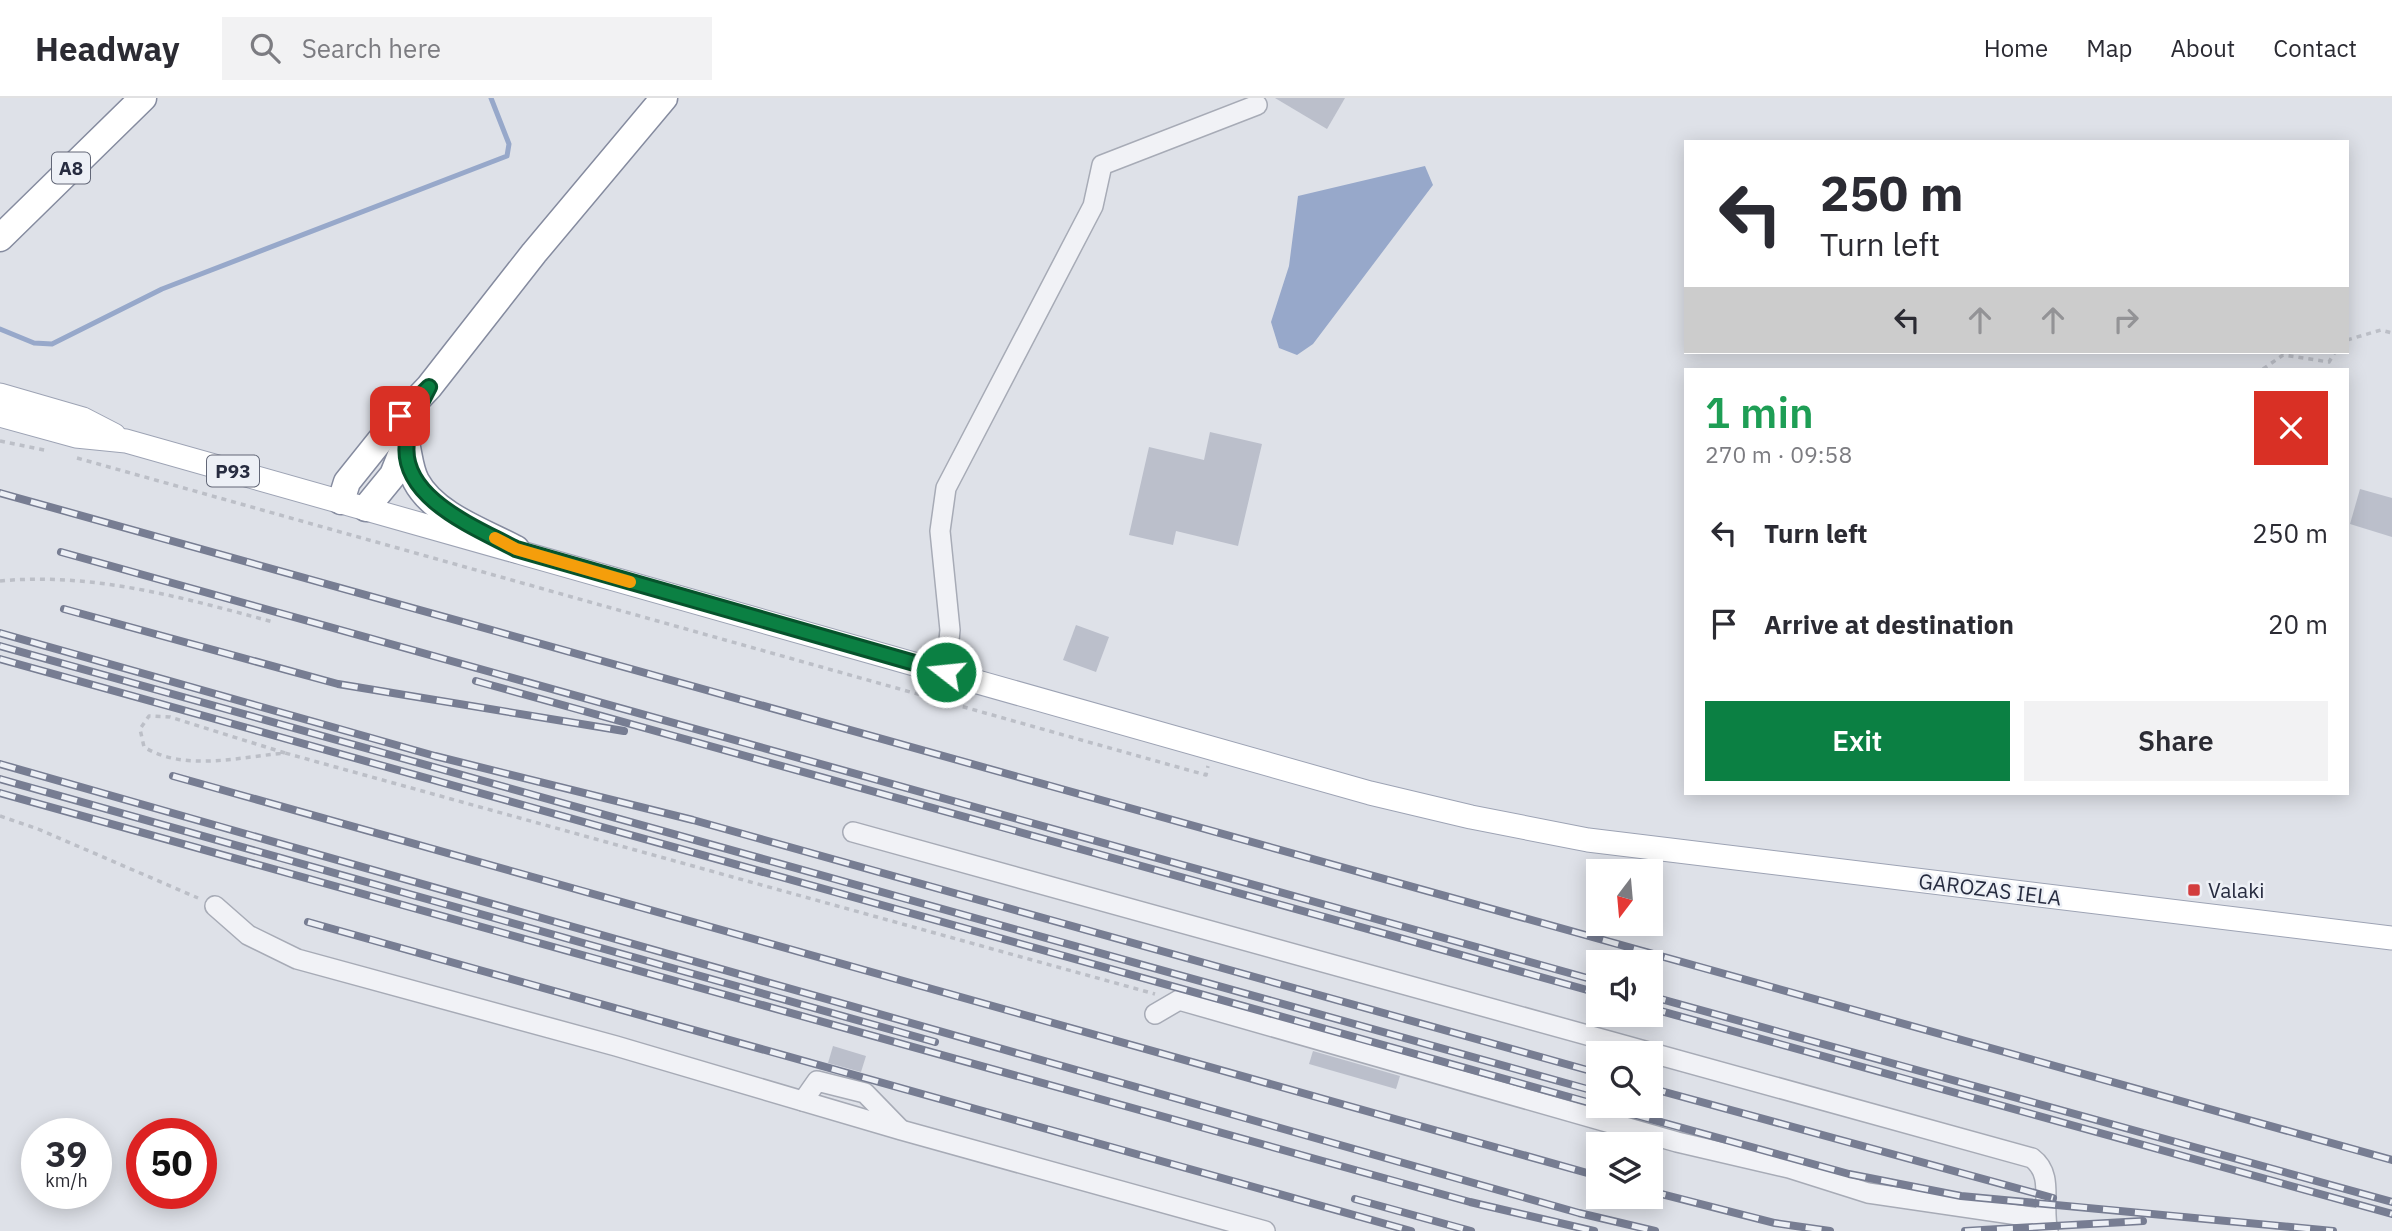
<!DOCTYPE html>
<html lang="en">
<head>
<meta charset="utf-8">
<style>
  body { margin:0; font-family:"IBM Plex Sans",sans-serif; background:#f2f2f3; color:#2b2b33; height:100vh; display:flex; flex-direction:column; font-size:26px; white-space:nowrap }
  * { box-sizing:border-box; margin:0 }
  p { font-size:23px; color:#7c7c81 }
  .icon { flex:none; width:38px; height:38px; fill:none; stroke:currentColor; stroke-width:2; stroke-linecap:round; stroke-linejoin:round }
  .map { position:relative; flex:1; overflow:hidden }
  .details { position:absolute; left:1684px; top:270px; width:665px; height:427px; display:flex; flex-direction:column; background:#fff; border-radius:0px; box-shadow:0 4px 18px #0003 }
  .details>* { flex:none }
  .hud { position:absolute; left:1684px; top:42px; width:665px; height:214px; border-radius:0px; box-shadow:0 4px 18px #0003; background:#fff; color:#2b2b33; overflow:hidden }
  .needle { width:46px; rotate:196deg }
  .controls { position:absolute; left:1586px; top:761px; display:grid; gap:14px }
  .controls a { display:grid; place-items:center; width:77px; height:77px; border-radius:0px; background:#fff; box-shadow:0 4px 18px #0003; font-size:35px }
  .speed { position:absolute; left:21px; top:1020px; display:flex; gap:14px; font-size:35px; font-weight:700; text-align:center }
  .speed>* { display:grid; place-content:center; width:91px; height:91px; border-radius:50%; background:#fff; box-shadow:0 4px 18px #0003; line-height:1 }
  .speed small { font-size:18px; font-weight:400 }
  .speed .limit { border:10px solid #d22; background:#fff; color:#111 }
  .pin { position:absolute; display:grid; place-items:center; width:60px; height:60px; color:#fff; margin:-30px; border-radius:14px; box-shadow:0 4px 10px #0006 }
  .me { position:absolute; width:77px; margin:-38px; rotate:286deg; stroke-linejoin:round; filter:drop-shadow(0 0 5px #0008) }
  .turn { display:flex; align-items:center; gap:24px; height:147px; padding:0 21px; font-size:32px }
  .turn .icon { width:91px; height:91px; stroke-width:2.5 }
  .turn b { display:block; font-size:49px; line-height:60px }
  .lanes { display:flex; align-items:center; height:66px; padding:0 21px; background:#0003; justify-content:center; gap:35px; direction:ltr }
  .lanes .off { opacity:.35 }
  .round { display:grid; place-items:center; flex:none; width:74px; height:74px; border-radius:0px; background:#f2f2f3 }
  .overview { display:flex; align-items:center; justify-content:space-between; height:119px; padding:0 21px }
  h1 { font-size:42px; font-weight:600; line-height:52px; color:#1e9e55 }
  .primary-button { display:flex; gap:14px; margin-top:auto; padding:14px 21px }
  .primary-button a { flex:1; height:80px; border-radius:0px; background:#0b8043; color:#fff; font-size:28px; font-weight:600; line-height:80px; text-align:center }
  .primary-button a+a { background:#f2f2f3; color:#2b2b33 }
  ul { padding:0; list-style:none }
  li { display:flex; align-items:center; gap:21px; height:91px; padding:0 21px }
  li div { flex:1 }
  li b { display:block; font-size:26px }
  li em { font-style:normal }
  header { display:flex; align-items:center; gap:42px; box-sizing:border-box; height:98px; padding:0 35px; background:#fff; border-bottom:2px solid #e1e1e2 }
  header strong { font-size:33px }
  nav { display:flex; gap:38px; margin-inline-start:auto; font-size:24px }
  .search { width:490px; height:63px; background:#f2f2f3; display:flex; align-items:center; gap:18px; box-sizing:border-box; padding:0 24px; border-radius:0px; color:#7c7c81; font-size:26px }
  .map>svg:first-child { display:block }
  .water { fill:#97a8ca }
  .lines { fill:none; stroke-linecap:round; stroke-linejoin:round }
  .stream { stroke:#97a8ca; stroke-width:5 }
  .building { fill:#bbbfcb }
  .minor-casing { stroke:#a7abb6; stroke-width:22 }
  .major-casing { stroke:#9da3b4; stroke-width:25 }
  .highway-casing { stroke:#858b9f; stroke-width:29 }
  .path { stroke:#bcbfc7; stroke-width:3.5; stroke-dasharray:5 5; stroke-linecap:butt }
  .minor { stroke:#f1f2f6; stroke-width:19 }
  .major { stroke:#fff; stroke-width:23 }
  .highway { stroke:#fff; stroke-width:26 }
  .rail-casing { stroke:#777d92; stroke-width:8 }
  .rail { stroke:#edf0f6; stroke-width:5; stroke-dasharray:16; stroke-linecap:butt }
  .route-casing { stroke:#07532c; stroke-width:18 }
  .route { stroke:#0b8043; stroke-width:12 }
  .slow { stroke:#f59e0b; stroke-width:12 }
  .poi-dot { fill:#d33d3e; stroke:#edf0f6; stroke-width:2.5 }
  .labels { text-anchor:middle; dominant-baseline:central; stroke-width:5; stroke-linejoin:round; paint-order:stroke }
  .shield { fill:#edf0f6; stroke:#626777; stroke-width:2 }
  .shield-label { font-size:19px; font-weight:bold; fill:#272c40 }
  .street-label { font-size:21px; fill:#272c40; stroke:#edf0f6 }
  .poi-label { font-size:21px; fill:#272c40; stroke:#edf0f6; text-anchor:start }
</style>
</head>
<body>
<header>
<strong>Headway</strong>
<div class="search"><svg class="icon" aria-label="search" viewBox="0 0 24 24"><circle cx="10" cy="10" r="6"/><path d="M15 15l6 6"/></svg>Search here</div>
<nav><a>Home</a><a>Map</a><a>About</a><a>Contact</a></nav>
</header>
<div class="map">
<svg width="2392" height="1133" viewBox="0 0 2392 1133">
  <rect width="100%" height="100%" fill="#dee1e8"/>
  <path class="water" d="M1425,68L1433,87L1313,246L1297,257L1279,250L1271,224L1289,168L1298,98Z"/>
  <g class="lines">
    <path class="stream" d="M0,231L34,245L52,246L162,191L507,58L509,46L491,0"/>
  </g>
  <g class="building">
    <path d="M1275,0H1345L1327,31Z"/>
    <path d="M1210,334L1262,346L1238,448L1176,433L1173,447L1129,437L1149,349L1204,362Z"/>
    <path d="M2360,391L2392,400V439L2350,426Z"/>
    <path d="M1076,527L1109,539L1096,574L1063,562Z"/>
    <path d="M833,948L866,958L861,974L828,965Z"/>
    <path d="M1313,953L1400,978L1396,991L1309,966Z"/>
  </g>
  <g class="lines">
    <defs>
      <g id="minor">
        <path d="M946,574L950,532L940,433L946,390L1093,108L1102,67L1257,7"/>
        <path d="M853,734L2032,1060C2055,1077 2041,1107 2048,1133"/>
        <path d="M215,808L248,837L297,861L616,948L901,1032L1265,1133"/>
        <path d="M1155,916L1179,902L1677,1044L1789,1070L1868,1095L2045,1121"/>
        <path d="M803,1003L817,983L865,995L900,1031"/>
      </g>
      <g id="major">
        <path d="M0,297L83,321L114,337"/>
        <path d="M0,317L76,338L126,343L1370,695L1471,719L1588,742L2392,840"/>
      </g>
      <g id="highway">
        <path d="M0,140L143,0"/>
        <path d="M406,345C409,357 410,372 416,383C434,417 484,434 516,451"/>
        <path d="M341,403L347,384L391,329L429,289L534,155L664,0"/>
        <path d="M366,410L393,377L407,342"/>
      </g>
    </defs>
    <use href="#minor" class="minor-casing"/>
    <use href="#major" class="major-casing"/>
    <use href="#highway" class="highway-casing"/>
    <g class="path">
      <path d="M2347,242L2381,232L2392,235"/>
      <path d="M2263,271L2283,257L2329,264L2335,254"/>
      <path d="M0,343L49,353"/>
      <path d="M77,360L1206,677L1208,668"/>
      <path d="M0,483C92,474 185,500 273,524"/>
      <path d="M285,655L170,619L149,618L140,631L144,649C185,674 239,659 285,655L1155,896"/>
      <path d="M0,718L38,731L198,800"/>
    </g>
    <use href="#minor" class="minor"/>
    <use href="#major" class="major"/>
    <use href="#highway" class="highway"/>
    <defs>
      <g id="rail">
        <path d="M0,395L2392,1062"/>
        <path d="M61,454L1598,883"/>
        <path d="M64,511L338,586L624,633"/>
        <path d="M0,535L435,658L693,722L1598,975"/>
        <path d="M0,548L1598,994"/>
        <path d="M0,561L1598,1007"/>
        <path d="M476,583L1598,895"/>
        <path d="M0,666L1579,1115L1655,1133"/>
        <path d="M173,678L1598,1078"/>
        <path d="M0,681L935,944"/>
        <path d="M0,695L1470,1104L1594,1133"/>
        <path d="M308,824L1411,1133"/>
        <path d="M1650,898L2392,1104"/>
        <path d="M1650,910L2392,1116"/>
        <path d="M1650,990L2053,1100"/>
        <path d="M1603,1008L1849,1076L1961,1098L2333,1133"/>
        <path d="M1650,1093L1775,1125L1830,1133"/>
        <path d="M1355,1101L1471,1133"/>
        <path d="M1965,1133L2143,1123"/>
      </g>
    </defs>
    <use href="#rail" class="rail-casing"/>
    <use href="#rail" class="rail"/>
  </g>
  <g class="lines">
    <defs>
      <path id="route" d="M400,318L429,289C421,305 409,326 407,344C399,400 477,430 516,451L946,574"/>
    </defs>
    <use href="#route" class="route-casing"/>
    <use href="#route" class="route"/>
    <path class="slow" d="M495,440L516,451L630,484"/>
  </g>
  <rect class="poi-dot" x="2187" y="785" width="14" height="14" rx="3.5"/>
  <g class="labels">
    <g class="shield">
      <rect x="52" y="54.5" width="38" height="31" rx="5"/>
      <rect x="207" y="357.5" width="52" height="31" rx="5"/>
    </g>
    <g class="shield-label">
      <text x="71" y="70">A8</text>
      <text x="233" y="373">P93</text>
    </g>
    <g class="street-label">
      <text transform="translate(1990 791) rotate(7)">GAROZAS IELA</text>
    </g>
    <g class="poi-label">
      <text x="2208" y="792">Valaki</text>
    </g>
  </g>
</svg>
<div class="controls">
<a><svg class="needle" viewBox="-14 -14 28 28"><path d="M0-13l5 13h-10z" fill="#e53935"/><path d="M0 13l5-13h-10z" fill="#7c7c81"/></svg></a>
<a><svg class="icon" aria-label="sound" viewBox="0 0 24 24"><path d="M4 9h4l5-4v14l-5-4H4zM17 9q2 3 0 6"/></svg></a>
<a><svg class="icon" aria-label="search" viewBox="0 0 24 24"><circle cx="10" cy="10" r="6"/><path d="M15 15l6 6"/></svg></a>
<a><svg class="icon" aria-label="layers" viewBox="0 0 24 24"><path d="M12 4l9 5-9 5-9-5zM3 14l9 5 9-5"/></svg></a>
</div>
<div class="speed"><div>39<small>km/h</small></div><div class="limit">50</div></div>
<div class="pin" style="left:400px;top:318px;background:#d93025"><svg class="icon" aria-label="arrive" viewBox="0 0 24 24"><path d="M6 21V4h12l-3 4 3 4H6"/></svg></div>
<svg class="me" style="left:946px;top:574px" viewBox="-20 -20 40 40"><circle r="17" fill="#0b8043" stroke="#fff" stroke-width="3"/><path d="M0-11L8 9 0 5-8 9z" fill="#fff"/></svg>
<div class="hud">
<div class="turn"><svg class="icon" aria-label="left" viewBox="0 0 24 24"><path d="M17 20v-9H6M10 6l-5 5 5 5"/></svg><div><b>250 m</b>Turn left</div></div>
<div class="lanes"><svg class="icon" aria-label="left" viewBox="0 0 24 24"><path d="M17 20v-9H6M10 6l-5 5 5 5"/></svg><svg class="icon off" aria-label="ahead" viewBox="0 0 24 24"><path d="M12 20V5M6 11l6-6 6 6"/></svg><svg class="icon off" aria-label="ahead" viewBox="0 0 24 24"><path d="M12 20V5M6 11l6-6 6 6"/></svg><svg class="icon off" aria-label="right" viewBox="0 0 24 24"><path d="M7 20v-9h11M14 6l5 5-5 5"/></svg></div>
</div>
<section class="details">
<div class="overview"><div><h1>1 min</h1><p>270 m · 09:58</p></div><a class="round" style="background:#d93025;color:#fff"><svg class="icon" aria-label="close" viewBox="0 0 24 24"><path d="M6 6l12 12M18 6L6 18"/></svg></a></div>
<ul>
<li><svg class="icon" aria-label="left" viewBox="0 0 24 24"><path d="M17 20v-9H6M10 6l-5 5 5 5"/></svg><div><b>Turn left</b></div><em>250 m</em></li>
<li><svg class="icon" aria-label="arrive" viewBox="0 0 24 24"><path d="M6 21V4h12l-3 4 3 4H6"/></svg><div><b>Arrive at destination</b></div><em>20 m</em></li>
</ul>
<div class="primary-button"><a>Exit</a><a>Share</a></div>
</section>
</div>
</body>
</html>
